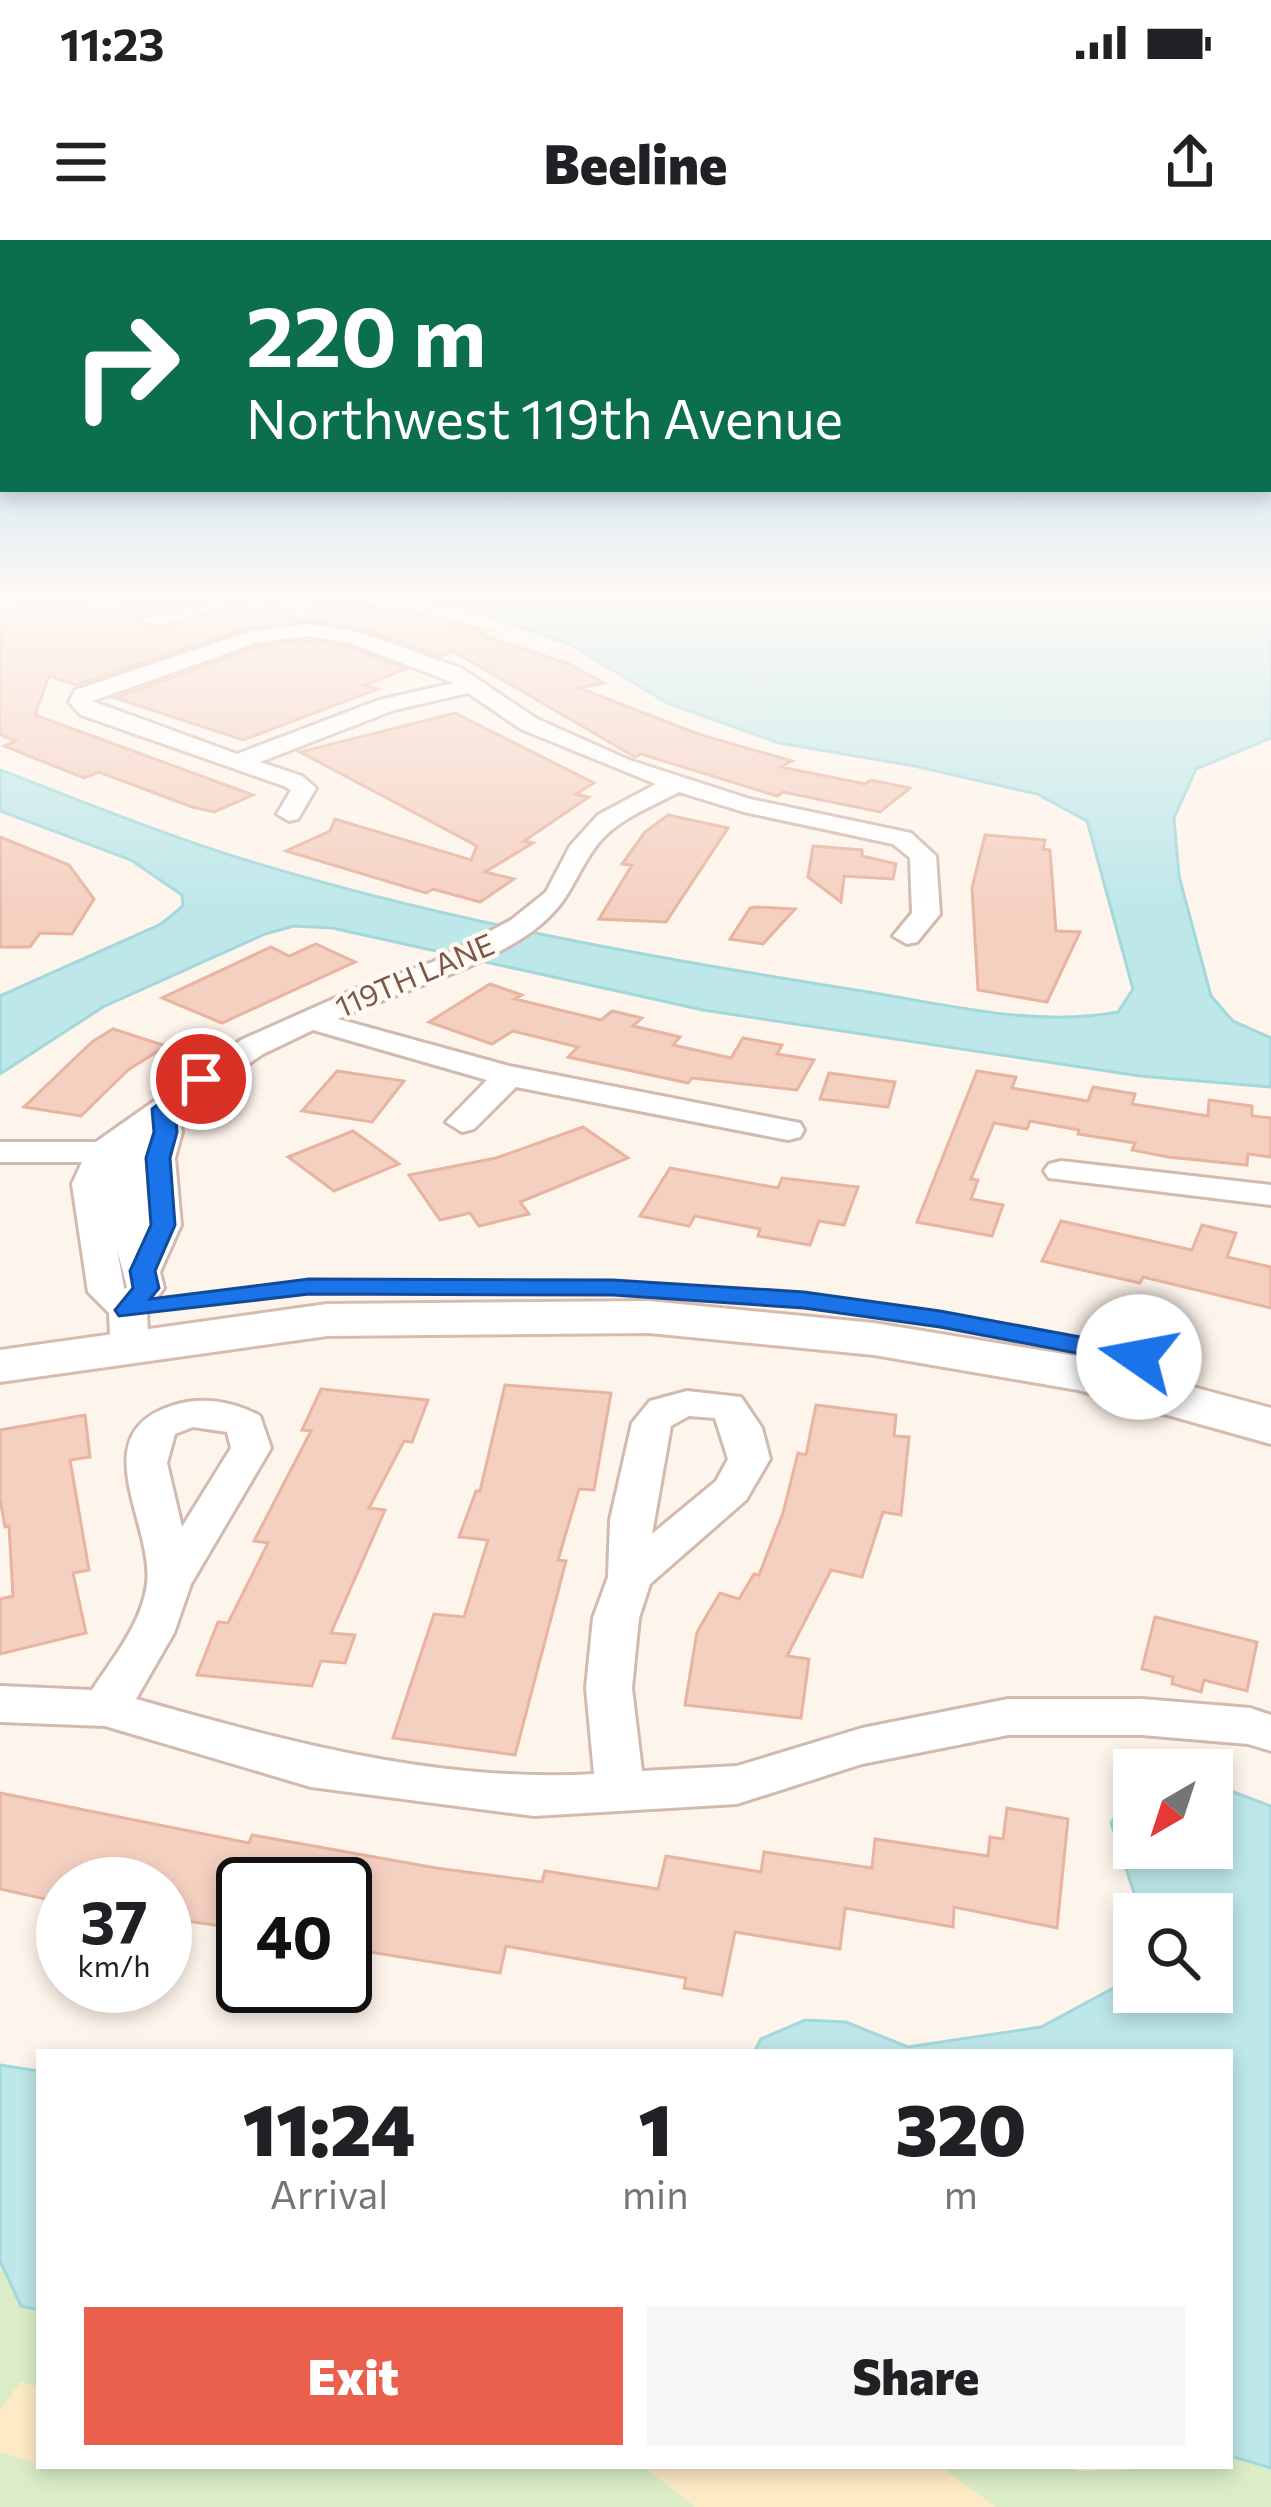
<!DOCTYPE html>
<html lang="en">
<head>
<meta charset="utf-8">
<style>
  body { margin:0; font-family:Commissioner,sans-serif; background:#f6f6f6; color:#202124; height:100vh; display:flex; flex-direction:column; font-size:45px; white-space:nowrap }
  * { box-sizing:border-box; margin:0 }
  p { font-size:39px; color:#757577 }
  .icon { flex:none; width:66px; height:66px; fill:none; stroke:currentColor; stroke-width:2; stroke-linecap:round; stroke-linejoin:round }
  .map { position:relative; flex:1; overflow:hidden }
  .details { position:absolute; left:36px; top:1809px; width:1197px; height:420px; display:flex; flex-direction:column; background:#fff; border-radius:0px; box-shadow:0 6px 18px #0003 }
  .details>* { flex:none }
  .banner { position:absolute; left:0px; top:0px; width:1272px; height:252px; box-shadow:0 6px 18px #0003; background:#0b6e4f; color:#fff; overflow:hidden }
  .needle { width:78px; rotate:219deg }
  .buttons { position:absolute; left:1113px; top:1509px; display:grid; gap:24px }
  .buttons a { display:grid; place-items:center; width:120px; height:120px; border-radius:0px; background:#fff; box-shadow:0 6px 18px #0003; font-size:60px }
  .speed { position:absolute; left:36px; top:1617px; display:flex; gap:24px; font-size:60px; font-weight:700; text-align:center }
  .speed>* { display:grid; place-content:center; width:156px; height:156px; border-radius:50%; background:#fff; box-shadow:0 6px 18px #0003; line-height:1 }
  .speed small { font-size:30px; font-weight:400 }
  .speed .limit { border:6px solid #111; border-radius:18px; background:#fff; color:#111 }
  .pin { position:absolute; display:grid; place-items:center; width:102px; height:102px; color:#fff; margin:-51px; border:6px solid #fff; border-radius:50%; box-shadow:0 3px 12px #0007 }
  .me { position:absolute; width:132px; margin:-66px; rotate:282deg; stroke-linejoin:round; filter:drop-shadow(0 0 9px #0008) }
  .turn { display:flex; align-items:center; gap:42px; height:252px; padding:0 48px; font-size:54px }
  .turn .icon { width:156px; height:156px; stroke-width:2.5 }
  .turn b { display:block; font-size:84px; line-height:102px }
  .eta { display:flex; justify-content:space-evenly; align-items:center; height:204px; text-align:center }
  .eta b { font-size:72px; font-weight:800; line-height:84px }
  .cta { display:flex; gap:24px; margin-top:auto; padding:24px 48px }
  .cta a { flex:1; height:138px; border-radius:0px; background:#eb604c; color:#fff; font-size:48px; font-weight:800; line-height:138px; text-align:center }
  .cta a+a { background:#f6f6f6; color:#202124 }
  .status { display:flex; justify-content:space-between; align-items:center; height:84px; padding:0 60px; background:#fff; direction:ltr }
  .status svg { height:33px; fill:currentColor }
  header { display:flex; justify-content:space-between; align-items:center; height:156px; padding:0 48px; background:#fff; font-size:54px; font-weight:800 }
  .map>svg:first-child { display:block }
  .green { fill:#daedc7 }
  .sand { fill:#fdebc5 }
  .water { fill:#bde7e9; stroke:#a3d8db; stroke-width:3 }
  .building { fill:#f4d0c1; stroke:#e8b4a0; stroke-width:3 }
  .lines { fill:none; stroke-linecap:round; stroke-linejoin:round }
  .street-casing { stroke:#d2baaf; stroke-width:6 }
  .secondary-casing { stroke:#d7bcae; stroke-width:6 }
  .street { fill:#fff; fill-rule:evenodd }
  .secondary { fill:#fff; fill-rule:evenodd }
  .route { fill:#1a73e8; stroke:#114b97; stroke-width:3 }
  .labels { text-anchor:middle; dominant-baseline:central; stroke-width:9; stroke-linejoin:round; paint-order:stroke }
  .far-street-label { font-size:30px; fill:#7b584b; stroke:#fff9f2 }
</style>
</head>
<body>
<div class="status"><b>11:23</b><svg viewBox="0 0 49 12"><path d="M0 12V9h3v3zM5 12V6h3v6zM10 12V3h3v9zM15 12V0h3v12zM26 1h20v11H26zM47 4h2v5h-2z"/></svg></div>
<header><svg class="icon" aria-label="menu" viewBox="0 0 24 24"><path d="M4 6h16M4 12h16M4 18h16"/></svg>Beeline<svg class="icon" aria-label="share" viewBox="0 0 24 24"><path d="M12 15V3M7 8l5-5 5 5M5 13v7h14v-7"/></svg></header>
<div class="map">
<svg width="1271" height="2267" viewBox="0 0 1271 2267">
  <rect width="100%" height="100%" fill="#fdf4eb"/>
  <path class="green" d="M0,2021L21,2066L39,2070V2226H1066L1080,2231L1230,2226V2216L1271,2228V2267H0Z"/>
  <g class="sand">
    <path d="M21,2141L39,2149V2224L0,2212V2170Z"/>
    <path d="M643,2226H940L996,2267H695Z"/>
  </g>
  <g class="water">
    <path d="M153,356H249L141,378L0,424V403Z"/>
    <path d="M361,356H1271V498L1196,529L1174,578L1179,636L1211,756L1233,781L1271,798V847L1140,836L703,770L332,688L294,686L265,694L103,767L0,834V756L161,684L183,666L182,655L131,620L0,571V530C82,561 164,595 249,621C446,681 653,718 856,750C940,763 1034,788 1118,772L1133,749L1087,581L1037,554L914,526L779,503L669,464L569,404L461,367Z"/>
    <path d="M1212,1544L1271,1566V2228L1230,2216V1812H754L761,1799L805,1780L846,1782L908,1807L1041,1787L1134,1737V1752H1212V1674H1141L1111,1583L1134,1545V1608H1212Z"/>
    <path d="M0,1825L39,1831V2070L21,2066L0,2021Z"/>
  </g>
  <g class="building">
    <path d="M54,356L160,387L242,362L252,369L275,365L297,379L319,362L401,369L488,391L478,394L569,424L604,443L579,448L701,495L792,521L781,527L865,544L871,540L910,548L880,572L783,552L777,556L641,514L635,517L453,411L441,416L359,388L309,380L248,388L76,445L49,436L35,475L253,555L214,572L192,567L99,532L84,538L4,506L16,501L0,495V371Z"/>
    <path d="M308,401L346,406L406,429L365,445L378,449L243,500L115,458L260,406Z"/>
    <path d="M455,473L594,543L576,554L589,557L524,601L533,603L485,632L514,639L480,662L433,649L426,653L286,611L330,591L335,579L471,620L477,606L300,512Z"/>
    <path d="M668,575L728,588L666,682L599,679L632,625L622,624L645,592Z"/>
    <path d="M985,595L1045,600L1043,609L1050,610L1056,691L1080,692L1047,762L978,750L972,648Z"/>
    <path d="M0,597L69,625L94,659L72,694L40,693L30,707H0Z"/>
    <path d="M813,606L862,610V616L896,624L893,639L844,636L841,662L808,637Z"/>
    <path d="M750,668L756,667L795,669L763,704L730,699Z"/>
    <path d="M316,704L355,722L222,783L162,758L271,707L289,716Z"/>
    <path d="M490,744L522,755L515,759L601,780L612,771L642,778L633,786L680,797L673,805L731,818L743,798L782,805L777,814L814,820L797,850L692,838L688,843L568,817L578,807L513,791L492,804L429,782Z"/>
    <path d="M113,789L166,806L128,830L81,876L24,867L92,802Z"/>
    <path d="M337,831L404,841L372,882L302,871Z"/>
    <path d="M977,831L1016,837L1012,848L1088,861L1093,847L1135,854L1132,864L1208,876L1209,860L1252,866V876L1271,878V917L1248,914L1247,925L1168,917L1132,910L1135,903L1078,894L1079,890L1030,881L1027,889L994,883L971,939L978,940L971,959L1003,965L992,996L917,982Z"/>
    <path d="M829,833L895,842L888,867L820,859Z"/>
    <path d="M583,887L628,918L520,962L529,974L479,986L470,973L440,980L409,935L496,918Z"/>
    <path d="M353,891L399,924L334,951L288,917Z"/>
    <path d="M670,928L778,948L782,938L858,947L844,985L819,981L810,1005L758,996L760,989L695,976L689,986L640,976Z"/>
    <path d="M1061,981L1192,1010L1202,985L1236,993L1227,1017L1271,1027V1068L1143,1037L1140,1043L1042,1021Z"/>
    <path d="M505,1145L611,1153L594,1250L579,1249L558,1320L566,1321L515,1515L393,1498L434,1374L464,1377L488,1300L459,1297L476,1251H480Z"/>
    <path d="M321,1149L428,1160L412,1202L404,1201L369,1268L385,1270L331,1393L355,1395L345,1423L321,1421L312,1446L197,1435L218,1382L228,1383L268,1303L254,1301L311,1191L302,1190Z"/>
    <path d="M816,1165L896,1175L894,1196L909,1197L901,1275L883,1272L862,1337L831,1330L787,1416L809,1419L801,1478L685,1465L697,1392L720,1353L739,1359L754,1334L759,1335L783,1273L798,1213L806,1215Z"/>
    <path d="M85,1175L90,1217L70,1220L89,1330L73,1333L86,1393L0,1414V1359L13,1356L9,1286L5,1287L0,1259V1190Z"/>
    <path d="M1155,1377L1257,1402L1247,1451L1204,1440L1201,1452L1172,1444L1173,1437L1142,1429Z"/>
    <path d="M0,1553L249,1603L252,1595L436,1628L542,1642L545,1631L658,1649L666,1616L761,1632L764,1612L872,1628L875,1599L988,1616L990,1597L1003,1599L1007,1568L1068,1579L1057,1688L954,1667L953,1687L845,1668L840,1709L735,1692L722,1755L684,1748L686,1738L506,1706L500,1733L345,1708V1644H243V1689L165,1678V1644H63V1663L0,1649Z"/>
  </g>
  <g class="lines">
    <defs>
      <g id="street">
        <path d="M0,356H16L0,364Z"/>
        <path d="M308,384L358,392L461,428L537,479L629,520L750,559L911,593L936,616L940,674L917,702L907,704L893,696L912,673L910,618L893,604L744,572L679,552C649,568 614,580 594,609C570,644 571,661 534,690C476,732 403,749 338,779L509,826L800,883L804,890L800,897L788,900L516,847L474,889L462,892L446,882L487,840L313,790L263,814L179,871L182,892L175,918L181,985L160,1032L164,1048L147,1071L148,1095L142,1103H116L110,1095L109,1073L88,1052L72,944L82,922H0V902H96L241,800L358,748L433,722L511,680L546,652L570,606L598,575L656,544L521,489L468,453L394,470L260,522L302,536L316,548L298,579L289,581L277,574L291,550L284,546L81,475L69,462L75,450L249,392ZM308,396L347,402L454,443L379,460L237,514L92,461L259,402ZM117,1009L127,1047L125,1049L124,1048Z"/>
        <path d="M1061,921L1271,945V965L1049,938L1044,931L1049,924Z"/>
        <path d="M687,1151L741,1157L762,1188L770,1219L746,1260L650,1344L639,1378L632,1448L642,1531L737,1526L862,1488L1008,1459H1142L1250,1468L1271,1475V1511L1248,1504L1142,1495H1008L862,1524L737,1564L534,1576L311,1547L105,1486L0,1482V1446L92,1450C113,1418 142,1383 147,1344C154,1284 83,1195 171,1166C201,1156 233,1161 260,1176L271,1208L191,1344L174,1393L136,1459C284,1501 438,1543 594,1534L586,1448L593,1378L608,1337L610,1280L632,1183L650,1161ZM689,1176L715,1178L728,1219L716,1241L652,1294L671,1186ZM193,1187L227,1192L231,1208L182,1287L167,1223L175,1194Z"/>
      </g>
      <path id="secondary" d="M649,1061L874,1083L1082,1117L1271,1168V1204L1078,1150L874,1115L649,1093L327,1096L0,1142V1110L327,1064Z"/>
    </defs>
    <use href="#street" class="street-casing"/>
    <use href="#secondary" class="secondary-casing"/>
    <use href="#street" class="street"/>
    <use href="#secondary" class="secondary"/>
  </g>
  <linearGradient id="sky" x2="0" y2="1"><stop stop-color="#97c8e8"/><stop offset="0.53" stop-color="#fefaf6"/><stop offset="1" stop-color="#fefaf6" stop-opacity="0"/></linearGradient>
  <rect width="1271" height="673" fill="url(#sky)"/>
  <path class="route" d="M201,832L212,839L175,871L177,892L170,918L175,985L155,1031L159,1048L150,1059L309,1039L613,1040L804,1052L940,1071L1139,1108L1152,1117L1139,1125L940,1087L804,1068L613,1055L309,1054L119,1076L115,1070L133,1048L130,1031L151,985L146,918L154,892L152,869Z"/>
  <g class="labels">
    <g class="far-street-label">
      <text transform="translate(414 734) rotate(-23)">119TH LANE</text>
    </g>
  </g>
</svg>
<div class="buttons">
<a><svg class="needle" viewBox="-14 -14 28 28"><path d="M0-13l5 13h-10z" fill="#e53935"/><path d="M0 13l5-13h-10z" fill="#757577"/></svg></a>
<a><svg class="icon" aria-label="search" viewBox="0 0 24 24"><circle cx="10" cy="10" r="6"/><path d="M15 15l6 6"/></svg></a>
</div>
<div class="speed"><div>37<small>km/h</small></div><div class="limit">40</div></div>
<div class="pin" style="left:201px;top:839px;background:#d93025"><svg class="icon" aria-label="arrive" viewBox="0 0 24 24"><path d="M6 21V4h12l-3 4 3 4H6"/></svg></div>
<svg class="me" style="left:1139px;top:1117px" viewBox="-20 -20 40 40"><circle r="19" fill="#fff"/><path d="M0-13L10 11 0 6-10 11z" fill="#1a73e8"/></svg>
<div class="banner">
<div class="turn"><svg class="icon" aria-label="right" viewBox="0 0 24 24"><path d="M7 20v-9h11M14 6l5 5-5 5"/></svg><div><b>220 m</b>Northwest 119th Avenue</div></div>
</div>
<section class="details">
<div class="eta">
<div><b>11:24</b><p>Arrival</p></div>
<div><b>1</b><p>min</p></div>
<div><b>320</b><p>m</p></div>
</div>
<div class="cta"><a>Exit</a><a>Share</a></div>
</section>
</div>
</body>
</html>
